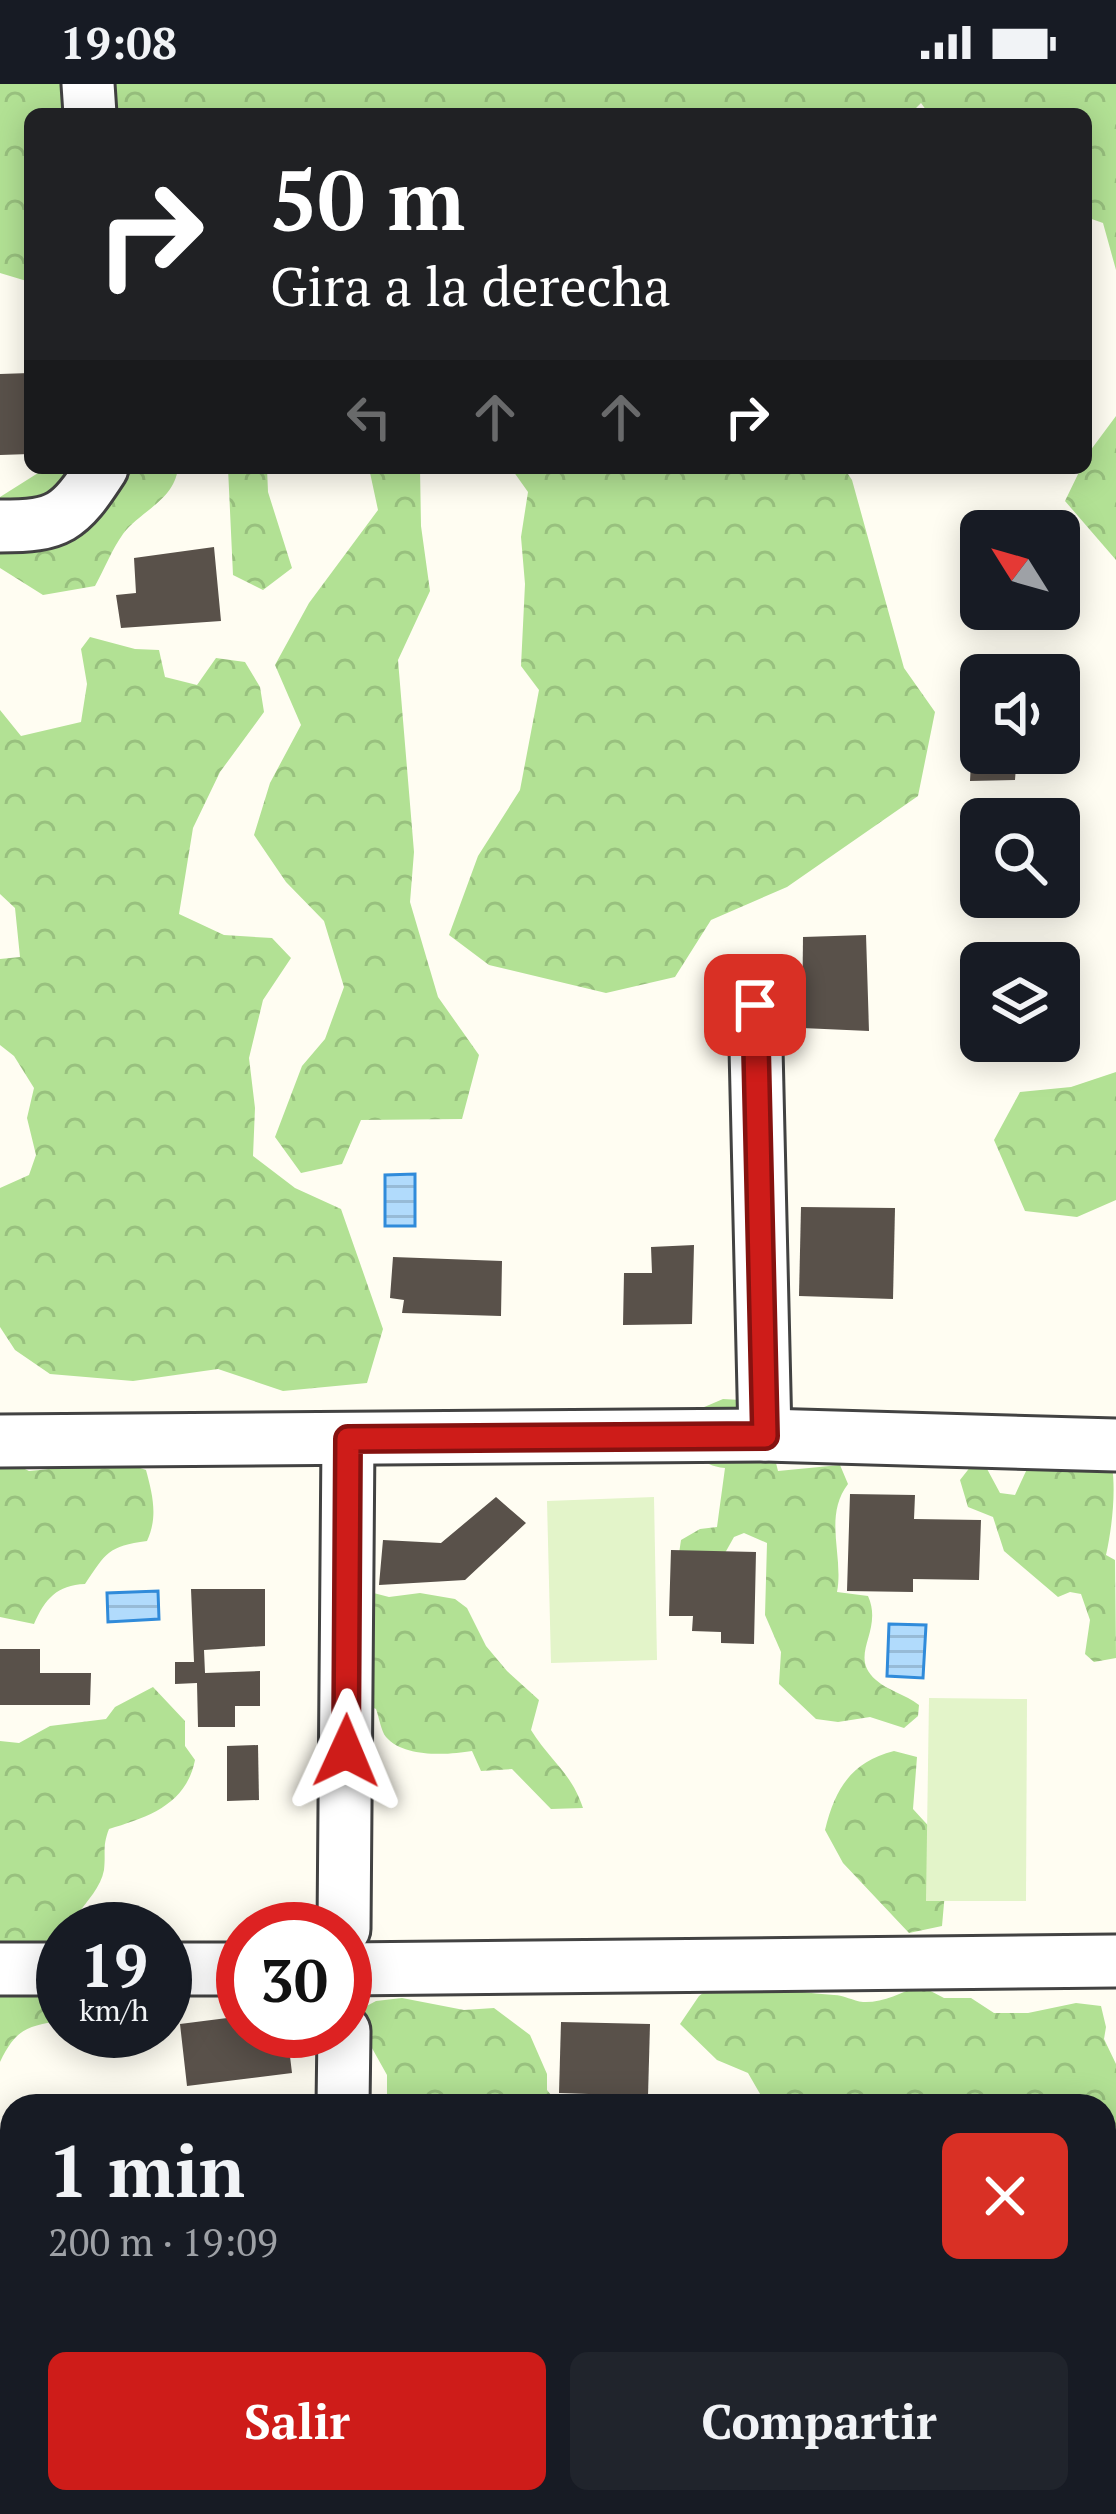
<!DOCTYPE html>
<html lang="es">
<head>
<meta charset="utf-8">
<style>
  body { margin:0; font-family:"PT Serif",serif; background:#20242c; color:#f1f3f6; height:100vh; display:flex; flex-direction:column; font-size:45px; white-space:nowrap }
  * { box-sizing:border-box; margin:0 }
  p { font-size:39px; color:#9ea1a6 }
  .icon { flex:none; width:66px; height:66px; fill:none; stroke:currentColor; stroke-width:2; stroke-linecap:round; stroke-linejoin:round }
  .map { position:relative; flex:1; overflow:hidden }
  .sheet { position:absolute; left:0px; top:2010px; width:1116px; height:420px; display:flex; flex-direction:column; background:#171b24; border-radius:36px 36px 0 0; box-shadow:0 6px 30px #0003 }
  .sheet>* { flex:none }
  .guide { position:absolute; left:24px; top:24px; width:1068px; height:366px; border-radius:18px; box-shadow:0 6px 30px #0003; background:#202124; color:#fff; overflow:hidden }
  .needle { width:78px; rotate:307deg }
  .controls { position:absolute; left:960px; top:426px; display:grid; gap:24px }
  .controls a { display:grid; place-items:center; width:120px; height:120px; border-radius:18px; background:#171b24; box-shadow:0 6px 30px #0003; font-size:60px }
  .speed { position:absolute; left:36px; top:1818px; display:flex; gap:24px; font-size:60px; font-weight:700; text-align:center }
  .speed>* { display:grid; place-content:center; width:156px; height:156px; border-radius:50%; background:#171b24; box-shadow:0 6px 30px #0003; line-height:1 }
  .speed small { font-size:30px; font-weight:400 }
  .speed .limit { border:18px solid #d22; background:#fff; color:#111 }
  .pin { position:absolute; display:grid; place-items:center; width:102px; height:102px; color:#fff; margin:-51px; border-radius:24px; box-shadow:0 6px 18px #0006 }
  .me { position:absolute; width:132px; margin:-66px; rotate:1deg; stroke-linejoin:round; filter:drop-shadow(0 0 9px #0008) }
  .turn { display:flex; align-items:center; gap:42px; height:252px; padding:0 48px; font-size:54px }
  .turn .icon { width:156px; height:156px; stroke-width:2.5 }
  .turn b { display:block; font-size:84px; line-height:102px }
  .lanes { display:flex; align-items:center; height:114px; padding:0 48px; background:#0003; justify-content:center; gap:60px; direction:ltr }
  .lanes .off { opacity:.35 }
  .round { display:grid; place-items:center; flex:none; width:126px; height:126px; border-radius:18px; background:#20242c }
  .overview { display:flex; align-items:center; justify-content:space-between; height:204px; padding:0 48px }
  h1 { font-size:72px; font-weight:700; line-height:90px }
  .cta { display:flex; gap:24px; margin-top:auto; padding:24px 48px }
  .cta a { flex:1; height:138px; border-radius:18px; background:#ce1c19; color:#fff; font-size:48px; font-weight:700; line-height:138px; text-align:center }
  .cta a+a { background:#20242c; color:#f1f3f6 }
  .status { display:flex; justify-content:space-between; align-items:center; height:84px; padding:0 60px; background:#171b24; direction:ltr }
  .status svg { height:33px; fill:currentColor }
  .map>svg:first-child { display:block }
  .forest { fill:url(#forest-crowns) }
  .pitch { fill:#e3f4c9 }
  .water { fill:url(#water-rules); stroke:#308bda; stroke-width:3 }
  .building { fill:#59514a }
  .lines { fill:none; stroke-linecap:round; stroke-linejoin:round }
  .minor-casing { stroke:#424242; stroke-width:57 }
  .minor { stroke:#fff; stroke-width:51 }
  .route-casing { stroke:#861210; stroke-width:30 }
  .route { stroke:#ce1c19; stroke-width:21 }
</style>
</head>
<body>
<div class="status"><b>19:08</b><svg viewBox="0 0 49 12"><path d="M0 12V9h3v3zM5 12V6h3v6zM10 12V3h3v9zM15 12V0h3v12zM26 1h20v11H26zM47 4h2v5h-2z"/></svg></div>
<div class="map">
<svg width="1116" height="2430" viewBox="0 0 1116 2430">
  <defs>
    <pattern id="forest-crowns" width="20" height="18" patternUnits="userSpaceOnUse" patternTransform="scale(3)"><rect width="20" height="18" fill="#b2e194"/><path d="M2 6a3 3 0 1 1 6 0M12 15a3 3 0 1 1 6 0" fill="none" stroke="#98c07e"/></pattern>
    <pattern id="water-rules" width="6" height="5" patternUnits="userSpaceOnUse" patternTransform="scale(3)"><rect width="6" height="5" fill="#b1dbfc"/><path d="M0 2.5h6" fill="none" stroke="#97bbd7"/></pattern>
  </defs>
  <rect width="100%" height="100%" fill="#fffdf2"/>
  <g class="forest">
    <path d="M0,0H1116V186L1103,139L1086,133V30H929L921,19L910,30H30V198L0,189Z"/>
    <path d="M1116,332V476L1065,417L1081,384H1086L1087,371Z"/>
    <path d="M46,384H178C174,417 140,427 123,450C112,465 104,486 95,502L43,511L0,484V413Z"/>
    <path d="M228,384H267L268,408L292,484L263,506L233,491Z"/>
    <path d="M369,384H420L421,442L430,507L398,576L414,768L410,818L438,913L479,971L462,1035L361,1036L342,1080L301,1089L275,1053L302,982L325,955L344,903L324,837L286,798L254,751L270,699L301,641L275,581L309,519L378,426Z"/>
    <path d="M511,384H844L852,396L904,584L935,628L918,712L787,803L711,836L675,893L606,909L489,881L449,851L478,772L520,706L539,606L521,582L525,500L521,453L528,408Z"/>
    <path d="M90,553L135,565L159,566L165,593L197,601L216,574L245,578L260,603L264,628L220,688L193,744L179,830L224,851L272,854L291,874L263,916L249,974L255,1024L253,1072L295,1104L341,1125L383,1245L367,1299L283,1307L218,1285L133,1297L50,1290L15,1266L0,1243V1104L29,1091L36,1071L27,1034L34,1004L14,972L0,961V875L20,873L15,824L0,810V626L21,652L81,638L87,600L81,565Z"/>
    <path d="M1116,988V1116L1077,1133L1025,1127L994,1056L1020,1008L1071,1003Z"/>
    <path d="M723,1315L741,1316L774,1371L778,1387L840,1381L848,1400C823,1433 844,1472 837,1508L868,1512C884,1548 847,1571 876,1596C888,1607 905,1610 919,1621L918,1632L904,1644L870,1633L838,1638L816,1635L779,1600L781,1568L765,1531L767,1459L744,1449L734,1453L716,1485L677,1483L681,1456L700,1445L717,1443L725,1384C699,1382 694,1366 689,1343L702,1324Z"/>
    <path d="M1033,1372L1112,1382C1116,1408 1112,1444 1106,1471L1115,1476L1116,1574L1094,1578L1085,1570L1090,1536L1081,1510L1070,1508L1058,1513L1004,1467L993,1433L968,1423L960,1396L971,1382L986,1383L1000,1409L1015,1411Z"/>
    <path d="M0,1373L29,1387L123,1378L146,1386C153,1412 158,1433 147,1457C108,1462 106,1469 85,1500C57,1501 45,1515 34,1540L0,1533Z"/>
    <path d="M362,1506L389,1513L420,1509L455,1515L467,1524L486,1562L507,1587L539,1616L531,1646C551,1678 571,1688 583,1724L551,1725L512,1685L481,1687L472,1667C448,1671 404,1674 386,1653C381,1647 379,1633 376,1625L365,1620Z"/>
    <path d="M153,1603L185,1637V1662L195,1676C186,1721 148,1733 109,1745C102,1763 106,1768 104,1786C101,1803 87,1817 77,1831L82,1845H63V1936C27,1943 17,1943 0,1978V1657L19,1659L50,1642L106,1635L115,1623Z"/>
    <path d="M894,1667L917,1673L913,1725L934,1748L945,1808L942,1842L909,1849L843,1779L825,1746C835,1705 851,1678 894,1667Z"/>
    <path d="M719,1897C758,1901 796,1909 834,1911C844,1911 853,1917 863,1918C882,1919 902,1909 919,1901L944,1914H971L994,1929H1028L1076,1919L1101,1922L1106,1943L1104,1955L1116,1980V2127L1104,2132V2022H767L748,1989L717,1976L680,1940L699,1912Z"/>
    <path d="M402,1914L464,1926L494,1924L530,1951L547,1990V2006L560,2022H387V1991L363,1948L357,1927L376,1917Z"/>
    <path d="M378,2418H513L520,2430H377Z"/>
    <path d="M911,2420L1020,2430H775Z"/>
  </g>
  <g class="pitch">
    <path d="M654,1413L657,1576L551,1579L547,1417Z"/>
    <path d="M929,1614L1027,1615L1026,1817H926Z"/>
  </g>
  <g class="water">
    <path d="M415,1090V1142H385V1091Z"/>
    <path d="M158,1507L159,1535L108,1538L107,1509Z"/>
    <path d="M889,1540L926,1541L923,1594L887,1592Z"/>
  </g>
  <g class="building">
    <path d="M30,289V370L0,371V290Z"/>
    <path d="M214,463L221,537L121,544L116,511L136,509L134,474Z"/>
    <path d="M972,657H981V669H1017L1015,696L970,697Z"/>
    <path d="M866,851L869,947L802,944L803,853Z"/>
    <path d="M801,1123L895,1124L893,1215L799,1212Z"/>
    <path d="M694,1161L692,1240L623,1241L624,1189H652L651,1163Z"/>
    <path d="M393,1173L502,1177L501,1232L402,1229L404,1216L390,1214Z"/>
    <path d="M850,1410L915,1411L914,1435L981,1436L979,1496L913,1495V1508L847,1507Z"/>
    <path d="M496,1413L526,1439L465,1496L379,1501L383,1456L441,1459Z"/>
    <path d="M671,1466L756,1468L754,1560L721,1559V1548L692,1547L693,1532H669Z"/>
    <path d="M191,1505H265V1562L204,1566L205,1589L260,1587V1622H235V1643H198L197,1599L175,1600V1578H194Z"/>
    <path d="M0,1565H40V1589H91L90,1621H0Z"/>
    <path d="M258,1661L259,1716L227,1717V1662Z"/>
    <path d="M243,1932V1947H287L292,1989L187,2002L180,1940Z"/>
    <path d="M561,1938L650,1940L648,2012L559,2009Z"/>
  </g>
  <g class="lines">
    <defs>
      <g id="minor">
        <path d="M88,0L90,30"/>
        <path d="M0,442C59,442 69,435 102,384"/>
        <path d="M755,921L765,1351"/>
        <path d="M0,1357L765,1351L1116,1361"/>
        <path d="M344,1845L348,1355"/>
        <path d="M0,1885H63"/>
        <path d="M165,1885H243"/>
        <path d="M345,1885L1116,1877"/>
        <path d="M343,2022L344,1947"/>
        <path d="M1104,2407H1113L1116,2262"/>
        <path d="M0,2410H12"/>
        <path d="M340,2430V2418"/>
      </g>
    </defs>
    <use href="#minor" class="minor-casing"/>
    <use href="#minor" class="minor"/>
  </g>
  <g class="lines">
    <defs>
      <path id="route" d="M346,1667L348,1355L765,1352L755,921"/>
    </defs>
    <use href="#route" class="route-casing"/>
    <use href="#route" class="route"/>
  </g>
</svg>
<div class="controls">
<a><svg class="needle" viewBox="-14 -14 28 28"><path d="M0-13l5 13h-10z" fill="#e53935"/><path d="M0 13l5-13h-10z" fill="#9ea1a6"/></svg></a>
<a><svg class="icon" aria-label="sound" viewBox="0 0 24 24"><path d="M4 9h4l5-4v14l-5-4H4zM17 9q2 3 0 6"/></svg></a>
<a><svg class="icon" aria-label="search" viewBox="0 0 24 24"><circle cx="10" cy="10" r="6"/><path d="M15 15l6 6"/></svg></a>
<a><svg class="icon" aria-label="layers" viewBox="0 0 24 24"><path d="M12 4l9 5-9 5-9-5zM3 14l9 5 9-5"/></svg></a>
</div>
<div class="speed"><div>19<small>km/h</small></div><div class="limit">30</div></div>
<div class="pin" style="left:755px;top:921px;background:#d93025"><svg class="icon" aria-label="arrive" viewBox="0 0 24 24"><path d="M6 21V4h12l-3 4 3 4H6"/></svg></div>
<svg class="me" style="left:346px;top:1667px" viewBox="-20 -20 40 40"><path d="M0-17L14 15 0 8-14 15z" fill="#ce1c19" stroke="#fff" stroke-width="4"/></svg>
<div class="guide">
<div class="turn"><svg class="icon" aria-label="right" viewBox="0 0 24 24"><path d="M7 20v-9h11M14 6l5 5-5 5"/></svg><div><b>50 m</b>Gira a la derecha</div></div>
<div class="lanes"><svg class="icon off" aria-label="left" viewBox="0 0 24 24"><path d="M17 20v-9H6M10 6l-5 5 5 5"/></svg><svg class="icon off" aria-label="ahead" viewBox="0 0 24 24"><path d="M12 20V5M6 11l6-6 6 6"/></svg><svg class="icon off" aria-label="ahead" viewBox="0 0 24 24"><path d="M12 20V5M6 11l6-6 6 6"/></svg><svg class="icon" aria-label="right" viewBox="0 0 24 24"><path d="M7 20v-9h11M14 6l5 5-5 5"/></svg></div>
</div>
<section class="sheet">
<div class="overview"><div><h1>1 min</h1><p>200 m · 19:09</p></div><a class="round" style="background:#d93025;color:#fff"><svg class="icon" aria-label="close" viewBox="0 0 24 24"><path d="M6 6l12 12M18 6L6 18"/></svg></a></div>
<div class="cta"><a>Salir</a><a>Compartir</a></div>
</section>
</div>
</body>
</html>
